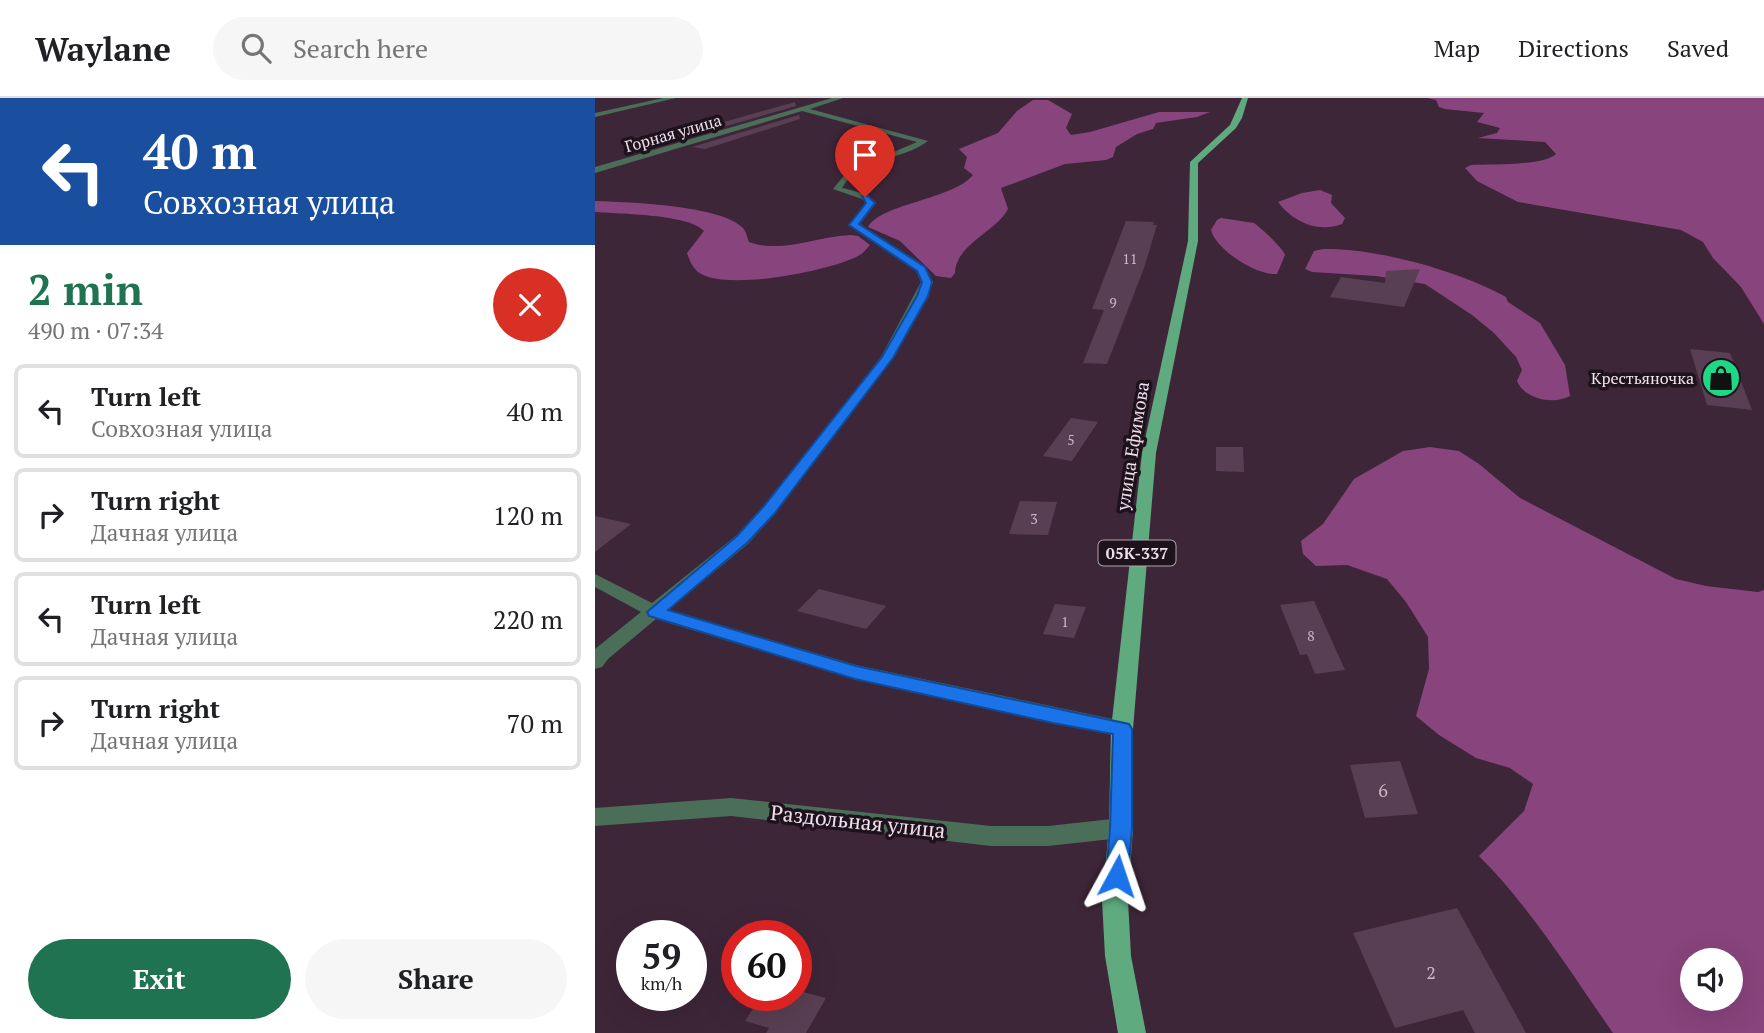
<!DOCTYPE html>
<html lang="en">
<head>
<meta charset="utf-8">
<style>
  body { margin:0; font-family:"PT Serif",serif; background:#f6f6f6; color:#202124; height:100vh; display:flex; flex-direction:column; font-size:26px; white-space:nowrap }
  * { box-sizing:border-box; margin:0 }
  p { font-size:23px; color:#757577 }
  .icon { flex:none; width:38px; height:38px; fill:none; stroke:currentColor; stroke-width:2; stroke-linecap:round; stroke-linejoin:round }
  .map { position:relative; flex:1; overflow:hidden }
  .side { display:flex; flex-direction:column; background:#fff; width:595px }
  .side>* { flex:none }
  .banner { background:#1a4fa0; color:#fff; overflow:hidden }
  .tools { position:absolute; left:1085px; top:850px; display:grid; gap:14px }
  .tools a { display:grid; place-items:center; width:63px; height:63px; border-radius:50%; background:#fff; box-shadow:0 7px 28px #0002; font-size:35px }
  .speed { position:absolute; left:21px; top:822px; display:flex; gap:14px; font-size:35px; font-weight:700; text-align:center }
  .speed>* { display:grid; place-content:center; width:91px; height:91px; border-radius:50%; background:#fff; box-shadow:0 7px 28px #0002; line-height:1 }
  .speed small { font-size:18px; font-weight:400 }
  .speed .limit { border:10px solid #d22; background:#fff; color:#111 }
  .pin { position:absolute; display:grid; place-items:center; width:60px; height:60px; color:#fff; margin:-72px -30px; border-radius:50% 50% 50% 0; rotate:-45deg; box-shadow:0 0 7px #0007 }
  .pin .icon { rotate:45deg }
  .me { position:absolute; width:77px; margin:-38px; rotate:5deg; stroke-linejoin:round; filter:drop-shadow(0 0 5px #0008) }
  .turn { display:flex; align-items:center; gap:24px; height:147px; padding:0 28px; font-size:32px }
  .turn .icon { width:91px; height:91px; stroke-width:2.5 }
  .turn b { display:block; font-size:49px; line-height:60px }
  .round { display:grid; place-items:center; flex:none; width:74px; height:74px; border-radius:37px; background:#f6f6f6 }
  .head { display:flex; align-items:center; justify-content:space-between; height:119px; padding:0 28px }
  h1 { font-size:42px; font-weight:800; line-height:52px; color:#1f7351 }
  .action { display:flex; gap:14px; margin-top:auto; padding:14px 28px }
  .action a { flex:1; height:80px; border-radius:42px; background:#1f7351; color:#fff; font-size:28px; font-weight:800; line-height:80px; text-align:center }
  .action a+a { background:#f6f6f6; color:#202124 }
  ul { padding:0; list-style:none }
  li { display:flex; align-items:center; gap:21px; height:94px; margin:0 14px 10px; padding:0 14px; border:4px solid #e0e0e0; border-radius:10px }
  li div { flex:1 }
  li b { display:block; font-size:26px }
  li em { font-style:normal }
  header { display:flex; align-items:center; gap:42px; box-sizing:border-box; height:98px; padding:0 35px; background:#fff; border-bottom:2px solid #e0e0e0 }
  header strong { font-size:33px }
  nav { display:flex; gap:38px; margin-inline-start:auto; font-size:24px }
  .search { width:490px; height:63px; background:#f6f6f6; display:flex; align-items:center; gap:18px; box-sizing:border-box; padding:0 24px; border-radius:38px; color:#757577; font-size:26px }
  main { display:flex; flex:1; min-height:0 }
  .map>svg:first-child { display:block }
  .forest { fill:#88447c; fill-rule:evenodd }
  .building { fill:#593f53 }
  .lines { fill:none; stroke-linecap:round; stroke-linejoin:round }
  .minor { fill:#4a6e58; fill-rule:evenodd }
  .major { fill:#5fab7f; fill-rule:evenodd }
  .route { fill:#1a73e8; stroke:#114b97; stroke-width:2 }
  .labels { text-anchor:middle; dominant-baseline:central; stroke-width:7; stroke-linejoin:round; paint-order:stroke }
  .number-label { font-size:14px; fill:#cbb8c6 }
  .far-street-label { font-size:16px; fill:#f1e1ed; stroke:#1e131c }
  .far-poi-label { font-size:16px; fill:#f1e1ed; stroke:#1e131c; text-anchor:end }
  .shield { fill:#1e131c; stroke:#b2a3ae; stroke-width:2 }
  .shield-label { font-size:16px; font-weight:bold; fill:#f1e1ed }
  .street-label { font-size:18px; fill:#f1e1ed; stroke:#1e131c }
  .near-number-label { font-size:18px; fill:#cbb8c6 }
  .near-street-label { font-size:21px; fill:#f1e1ed; stroke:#1e131c }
</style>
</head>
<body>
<header>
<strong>Waylane</strong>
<div class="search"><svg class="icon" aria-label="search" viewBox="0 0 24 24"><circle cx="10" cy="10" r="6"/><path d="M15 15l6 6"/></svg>Search here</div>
<nav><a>Map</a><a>Directions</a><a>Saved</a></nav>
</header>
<main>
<section class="side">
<div class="banner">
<div class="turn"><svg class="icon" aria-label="left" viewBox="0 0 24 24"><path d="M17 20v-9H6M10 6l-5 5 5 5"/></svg><div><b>40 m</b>Совхозная улица</div></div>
</div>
<div class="head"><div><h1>2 min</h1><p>490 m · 07:34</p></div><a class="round" style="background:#d93025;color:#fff"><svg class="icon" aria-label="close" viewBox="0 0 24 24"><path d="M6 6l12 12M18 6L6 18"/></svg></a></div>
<ul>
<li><svg class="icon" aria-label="left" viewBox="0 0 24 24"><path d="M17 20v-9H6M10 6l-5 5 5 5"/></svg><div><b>Turn left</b><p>Совхозная улица</p></div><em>40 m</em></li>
<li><svg class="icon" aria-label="right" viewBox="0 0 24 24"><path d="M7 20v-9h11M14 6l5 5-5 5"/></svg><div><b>Turn right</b><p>Дачная улица</p></div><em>120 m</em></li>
<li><svg class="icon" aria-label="left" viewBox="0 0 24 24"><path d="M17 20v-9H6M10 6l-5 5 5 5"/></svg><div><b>Turn left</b><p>Дачная улица</p></div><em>220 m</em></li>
<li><svg class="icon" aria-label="right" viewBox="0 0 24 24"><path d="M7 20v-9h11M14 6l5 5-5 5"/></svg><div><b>Turn right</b><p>Дачная улица</p></div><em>70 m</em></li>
</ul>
<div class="action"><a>Exit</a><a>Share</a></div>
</section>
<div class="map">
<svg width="1169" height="935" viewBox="0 0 1169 935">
  <rect width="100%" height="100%" fill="#3e2639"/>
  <g class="forest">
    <path d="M832,0H1169V226L1146,189L1118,160L1108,144L1086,132L923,104L882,83L870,70L876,67C895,66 949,68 961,56L950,44L883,40L902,35L905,30L882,24L889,15L850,11L844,9L841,2Z"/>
    <path d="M438,2H453L477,16L471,30L476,37L495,34L564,14H615L602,19L561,25L558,31L542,36L521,49L518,59L511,62L470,66L406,90L413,111C401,134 361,146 360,175L356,180L341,178L305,143L273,129C287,105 357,102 378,77L369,70L372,59L364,51L403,35L422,13Z"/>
    <path d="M725,92L737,97L736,105L750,120L747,126C723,135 698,124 683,104L707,95Z"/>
    <path d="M0,103C31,104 126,107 148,130C151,133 152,139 154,144C188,156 223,138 256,137L263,138L275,147C271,151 268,156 263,158C235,173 129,194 103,174C97,169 94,161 92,155L109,133C94,116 24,116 0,114Z"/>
    <path d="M626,120L659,125C666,130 688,150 690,157L682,176C662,178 621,152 616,132L622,122Z"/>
    <path d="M728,151C782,150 864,173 911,199L913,204L945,225L970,267L975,298C959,307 929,301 922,283L927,272L921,259L899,235L877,217L830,186L781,178L717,174L710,171L719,153Z"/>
    <path d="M835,349L864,353L884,366L925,400L1081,481L1111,488L1163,494L1169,492V935H1018C976,875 936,810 884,758L929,713L938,686L915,670L881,660L844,637L821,618L834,571L833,539L811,504L792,481L752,467L721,468L708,456L706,443L728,426L759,381L808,353ZM1097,863H1136V901H1097Z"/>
  </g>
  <g class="building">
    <path d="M200,4L201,8L76,44L64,42Z"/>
    <path d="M204,17L205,21L110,51L97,49Z"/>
    <path d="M531,123L559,124L558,127H562L549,170L512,266L488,265L509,212L497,211Z"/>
    <path d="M825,171L809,209L735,199L746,179L790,185L791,173Z"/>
    <path d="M1095,251L1135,255L1157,312L1112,307Z"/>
    <path d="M476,320L503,324L477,363L448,358Z"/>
    <path d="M621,349H648L649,374L621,373Z"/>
    <path d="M425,403L462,404L453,437L414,436Z"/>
    <path d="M0,418L36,426L0,454Z"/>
    <path d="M224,491L291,508L271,531L202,513Z"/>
    <path d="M719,503L750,572L720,576L712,556L705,557L685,507Z"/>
    <path d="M460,506L491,509L479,540L448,536Z"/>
    <path d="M805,663L823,716L770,720L755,667Z"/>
    <path d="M862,810L931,935H880L868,912L800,930L758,835Z"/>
    <path d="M201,892L231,900L211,935H171L174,930L150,923L166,898H201Z"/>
  </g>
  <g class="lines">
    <g class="minor">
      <path d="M68,0H81L0,19V15Z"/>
      <path d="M237,0H248L215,11L333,43C309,62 262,61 247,90C260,93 272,95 281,105L265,126L330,169L338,184L333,198L298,260L181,414L154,445L73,512L261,567L527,623L534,625L538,631L534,637L527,639L260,581L61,521L13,561L7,569L0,571V551L46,514L0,489V476L57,505L142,437L169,408L286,259L326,184L321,173L256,129L254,127L271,105L267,101L238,91L252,74L322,44L207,13L0,75V69Z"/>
      <path d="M136,700L396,728H453L526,720L534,723L538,730L534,737L526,740L453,748H396L136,718L0,728V710Z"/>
    </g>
    <path class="major" d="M647,0H653L647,20L641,30L603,65V143L561,355L538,631V730L533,802L536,858L551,935H523L510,858L507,802L514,730L516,631L547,355L593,143L595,64L635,27Z"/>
  </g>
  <path class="route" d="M267,98H273L280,105L264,126L330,169L337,184L333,198L298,260L180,415L153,444L73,512L261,568L534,626L537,631V730L533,778L530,785L522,788L514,785L511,778L515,730L518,636L458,625L260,581L54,518L52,514L142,438L169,408L287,259L322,198L327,184L322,173L254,127L271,105Z"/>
  <defs>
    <symbol id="shop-disc" viewBox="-11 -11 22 22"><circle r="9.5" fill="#1ed888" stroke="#1e131c"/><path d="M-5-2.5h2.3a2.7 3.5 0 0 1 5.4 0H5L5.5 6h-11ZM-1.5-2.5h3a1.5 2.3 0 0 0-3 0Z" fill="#111"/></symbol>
  </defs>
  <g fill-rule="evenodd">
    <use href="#shop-disc" x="1104" y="258" width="44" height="44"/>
  </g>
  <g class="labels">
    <g class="number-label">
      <text x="535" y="160">11</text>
      <text x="518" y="204">9</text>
      <text x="476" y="341">5</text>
      <text x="439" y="420">3</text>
      <text x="470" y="523">1</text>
      <text x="716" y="537">8</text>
    </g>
    <g class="far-street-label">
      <text transform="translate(78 35) rotate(-16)">Горная улица</text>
    </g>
    <g class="far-poi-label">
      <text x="1099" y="280">Крестьяночка</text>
    </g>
    <rect class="shield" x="503.5" y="442.5" width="77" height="25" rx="5"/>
    <g class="shield-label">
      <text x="542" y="455">05К-337</text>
    </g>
    <g class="street-label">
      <text transform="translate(537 348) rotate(-81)">улица Ефимова</text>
    </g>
    <g class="near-number-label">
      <text x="788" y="692">6</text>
      <text x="836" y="874">2</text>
    </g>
    <g class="near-street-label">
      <text transform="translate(263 723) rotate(6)">Раздольная улица</text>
    </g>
  </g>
</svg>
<div class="tools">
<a><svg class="icon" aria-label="sound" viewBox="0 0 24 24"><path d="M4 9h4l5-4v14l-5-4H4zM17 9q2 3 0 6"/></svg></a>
</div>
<div class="speed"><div>59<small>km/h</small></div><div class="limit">60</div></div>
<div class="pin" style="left:270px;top:99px;background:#d93025"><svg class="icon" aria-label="arrive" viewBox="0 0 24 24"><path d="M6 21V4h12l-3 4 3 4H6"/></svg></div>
<svg class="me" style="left:522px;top:778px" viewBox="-20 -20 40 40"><path d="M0-17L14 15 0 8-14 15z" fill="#1a73e8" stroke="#fff" stroke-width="4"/></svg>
</div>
</main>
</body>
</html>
